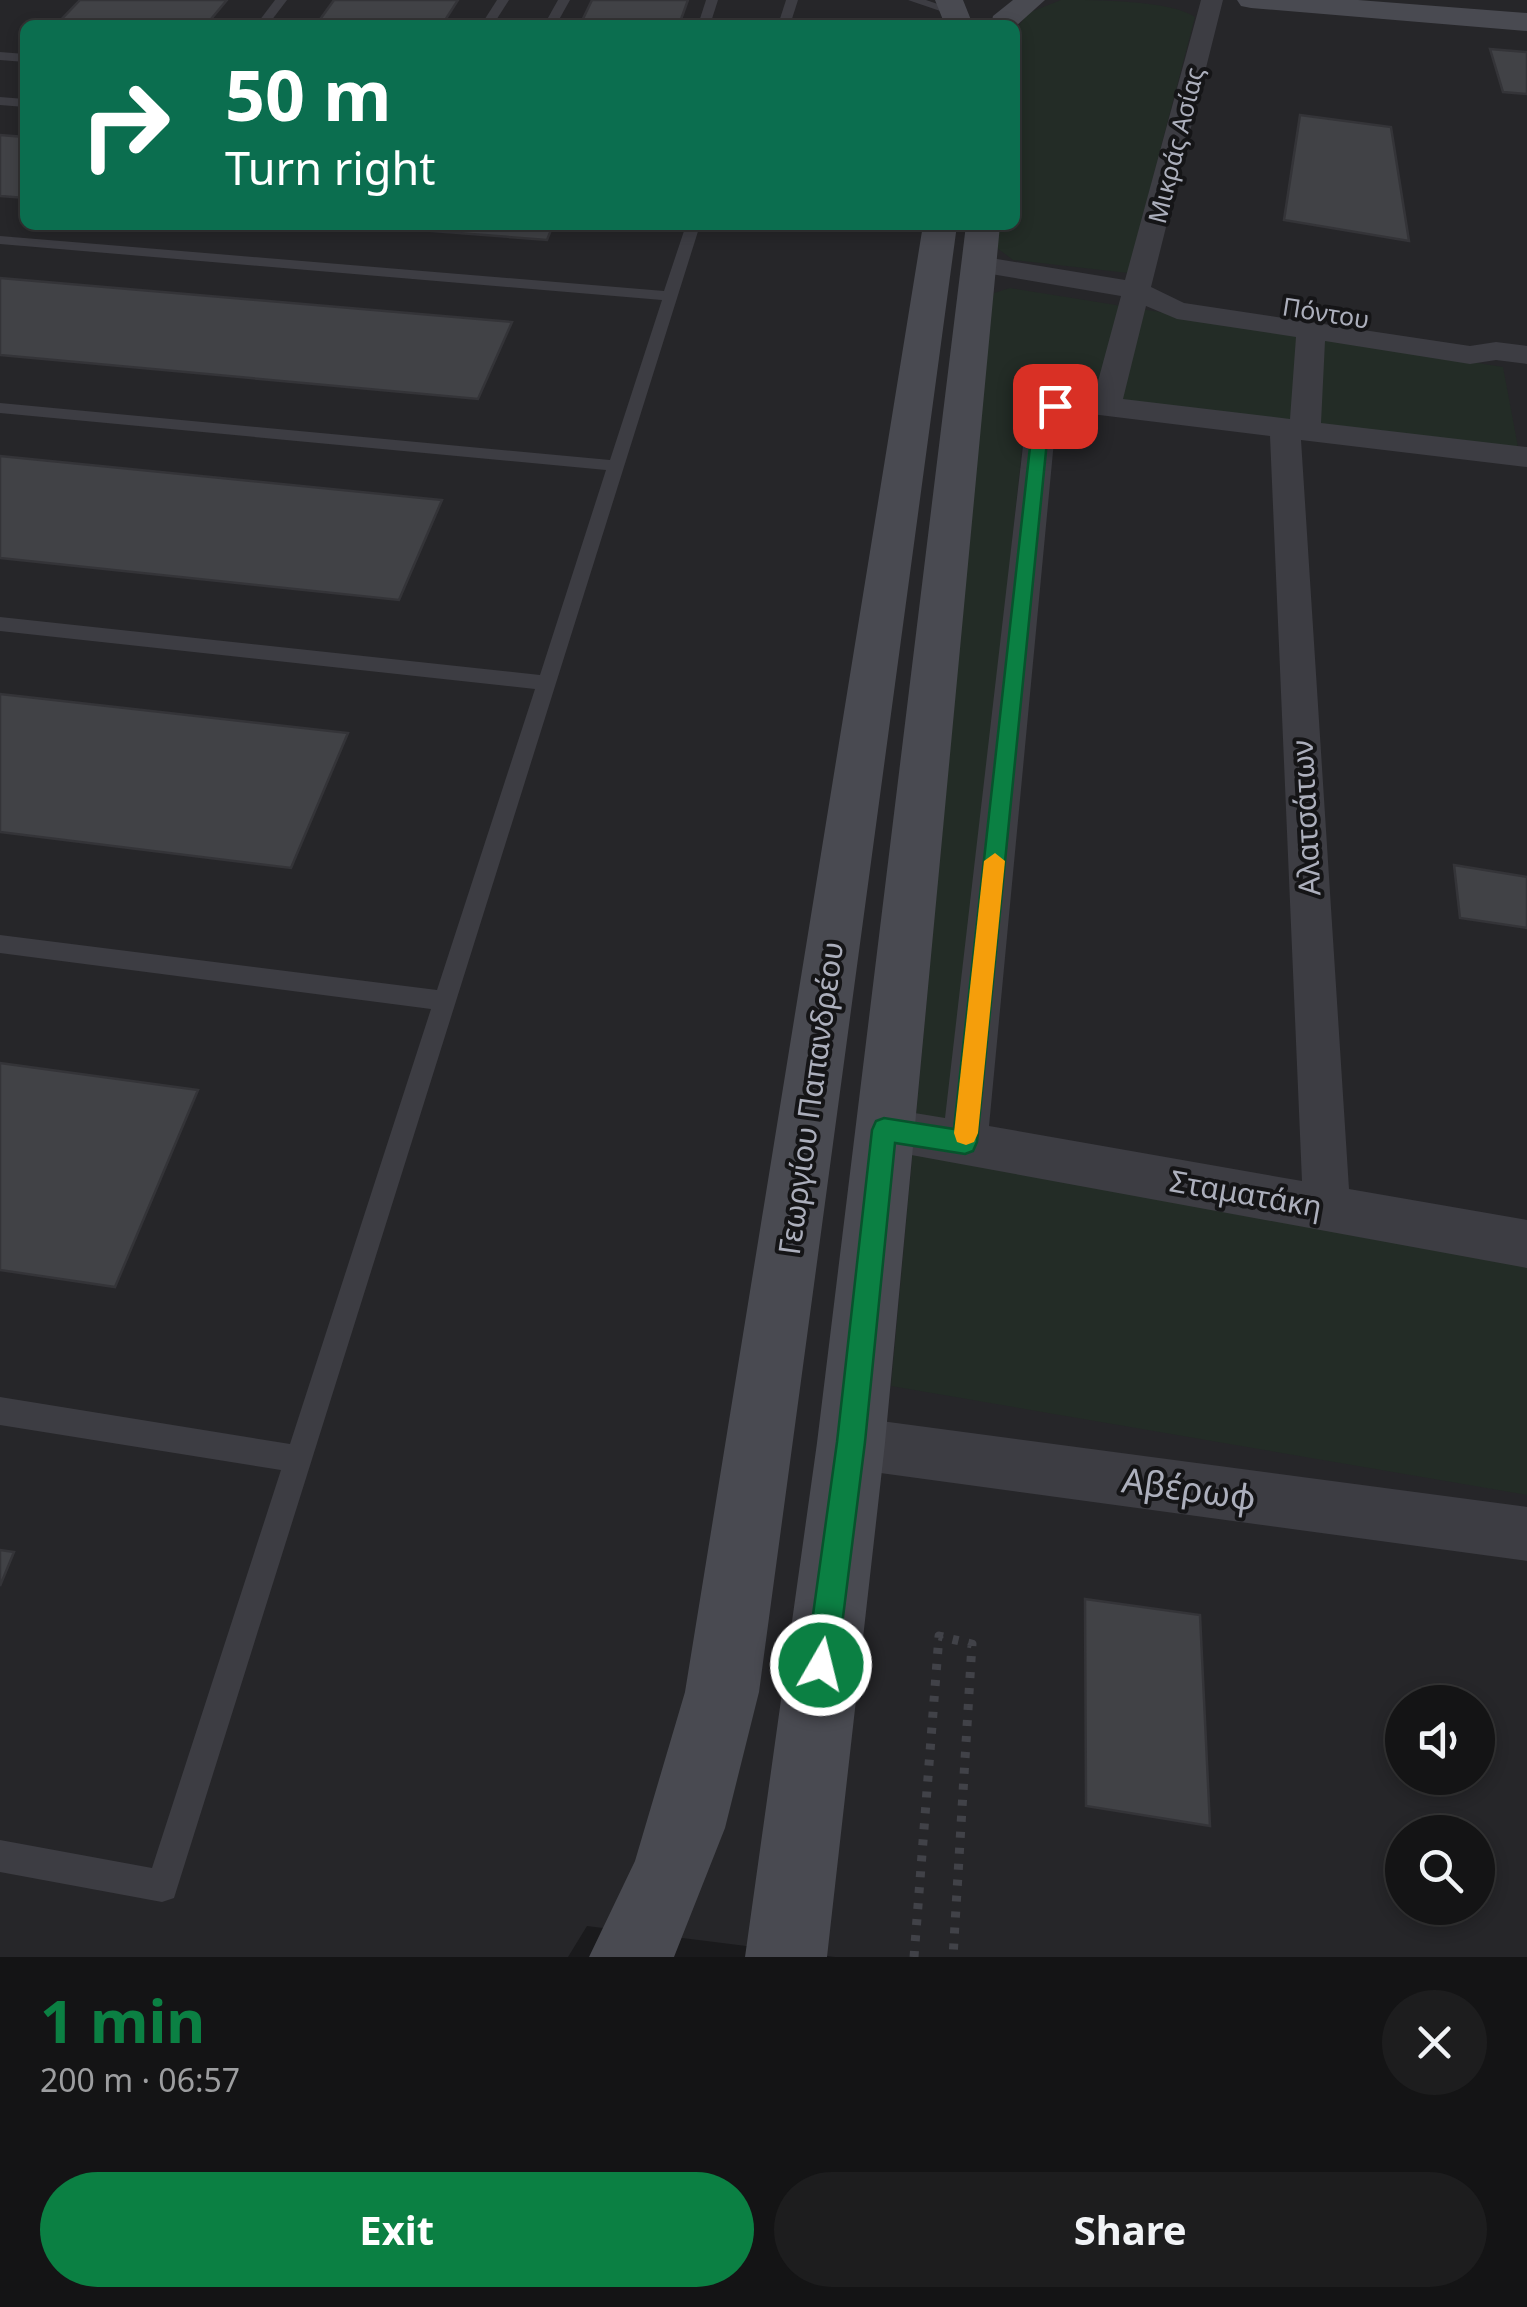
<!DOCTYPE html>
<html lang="en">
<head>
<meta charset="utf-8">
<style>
  body { margin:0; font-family:"Noto Sans",sans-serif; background:#1d1d1e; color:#f1f3f6; height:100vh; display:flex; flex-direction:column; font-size:38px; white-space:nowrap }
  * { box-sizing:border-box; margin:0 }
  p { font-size:32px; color:#9d9ea0 }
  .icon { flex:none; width:55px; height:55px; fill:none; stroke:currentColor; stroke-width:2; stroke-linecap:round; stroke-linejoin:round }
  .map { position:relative; height:1957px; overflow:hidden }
  .sheet { display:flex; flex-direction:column; background:#141415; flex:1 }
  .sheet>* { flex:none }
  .top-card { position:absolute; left:20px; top:20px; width:1000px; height:210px; border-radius:15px; box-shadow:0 5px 15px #0003,0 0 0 2px #333334; background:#0b6e4f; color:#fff; overflow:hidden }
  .controls { position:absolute; left:1385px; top:1685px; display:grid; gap:20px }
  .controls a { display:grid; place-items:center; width:110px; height:110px; border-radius:50%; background:#141415; box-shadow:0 5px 15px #0003,0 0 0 2px #333334; font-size:50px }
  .pin { position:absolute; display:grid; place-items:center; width:85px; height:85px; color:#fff; margin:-42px; border-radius:20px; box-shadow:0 5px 15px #0006 }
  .me { position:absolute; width:110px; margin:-55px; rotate:8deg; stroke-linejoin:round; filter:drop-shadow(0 0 8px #0008) }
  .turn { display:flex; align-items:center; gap:35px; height:210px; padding:0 40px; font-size:45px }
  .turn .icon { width:130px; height:130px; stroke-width:2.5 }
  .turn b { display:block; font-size:70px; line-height:85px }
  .round { display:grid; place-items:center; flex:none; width:105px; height:105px; border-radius:52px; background:#1d1d1e }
  .summary { display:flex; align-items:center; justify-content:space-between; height:170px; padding:0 40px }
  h1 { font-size:60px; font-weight:700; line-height:75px; color:#0b8043 }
  .action { display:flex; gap:20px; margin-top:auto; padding:20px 40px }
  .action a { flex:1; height:115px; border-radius:60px; background:#0b8043; color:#fff; font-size:40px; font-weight:700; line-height:115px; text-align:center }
  .action a+a { background:#1d1d1e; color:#f1f3f6 }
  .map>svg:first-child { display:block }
  .built { fill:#262629; fill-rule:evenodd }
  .green { fill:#232c26 }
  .building { fill:#414246; stroke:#343438; stroke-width:2.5 }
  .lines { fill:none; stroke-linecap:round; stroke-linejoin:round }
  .path { stroke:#414248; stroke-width:9; stroke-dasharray:6 10; stroke-linecap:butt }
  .lane { fill:#3d3d43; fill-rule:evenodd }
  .street { fill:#3d3d43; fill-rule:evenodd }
  .secondary { fill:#494a51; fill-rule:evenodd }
  .route { fill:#0b8043; stroke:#07532c; stroke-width:2.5 }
  .slow { fill:#f59e0b }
  .labels { text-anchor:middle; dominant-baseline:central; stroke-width:8; stroke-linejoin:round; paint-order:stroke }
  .far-street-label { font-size:25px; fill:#acafbc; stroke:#151517 }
  .street-label { font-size:30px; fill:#acafbc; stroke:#151517 }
  .near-street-label { font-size:35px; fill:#acafbc; stroke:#151517 }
</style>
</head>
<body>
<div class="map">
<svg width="1527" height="1957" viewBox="0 0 1527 1957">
  <rect width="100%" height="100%" fill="#1a1a1c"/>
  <path class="built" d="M0,0H1527V1957H835L587,1926L568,1957H0ZM25,25H1015V225H25ZM1402,1702H1478V1778H1402ZM1402,1832H1478V1908H1402Z"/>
  <g class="green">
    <path d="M1061,0C1096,0 1170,0 1195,17L1128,273L1013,260L997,248L999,225H1015L1018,27L1028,13Z"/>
    <path d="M1010,288L1503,367L1518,447L1028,389L949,1153L1527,1259V1495L891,1386L991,304L994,293Z"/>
  </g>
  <g class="building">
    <path d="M80,0H227L206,25H56Z"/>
    <path d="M334,0H458L442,25H316Z"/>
    <path d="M592,0H688L679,25H580Z"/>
    <path d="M1490,49L1527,52V94L1503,92Z"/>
    <path d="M1300,115L1391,127L1409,241L1284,220Z"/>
    <path d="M0,135L25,137V198L0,196Z"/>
    <path d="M355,225H553L547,240Z"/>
    <path d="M0,278L512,322L478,399L0,355Z"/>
    <path d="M0,456L442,500L399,600L0,558Z"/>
    <path d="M0,694L348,733L291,868L0,832Z"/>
    <path d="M1454,865L1527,877V928L1460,918Z"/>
    <path d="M0,1063L198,1090L115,1287L0,1270Z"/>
    <path d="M0,1550L14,1552L0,1586Z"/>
    <path d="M1085,1599L1200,1615L1210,1826L1086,1806Z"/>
  </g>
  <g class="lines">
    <path class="path" d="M914,1957L939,1636L972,1644L953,1957"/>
    <g class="lane">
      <path d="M275,0H287L268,25H256Z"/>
      <path d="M497,0H509L493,25H481Z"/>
      <path d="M558,0H570L556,25H544Z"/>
      <path d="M706,0H718L710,25H698Z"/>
      <path d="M786,0H798L790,25H778Z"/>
      <path d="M908,0H926L961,12L955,16Z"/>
      <path d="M0,52L25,54V62L0,60Z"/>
      <path d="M0,97L25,99V107L0,105Z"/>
      <path d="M686,225H700L174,1898L162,1902L0,1872V1840L152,1868L281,1470L0,1425V1397L290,1444L431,1009L0,953V935L437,990L535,689L0,631V617L540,675L606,470L0,413V403L610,460L662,300L0,244V236L664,291Z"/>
    </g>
    <g class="street">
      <path d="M1201,0H1223L1151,287L1184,303L1470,346L1496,342L1527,346V364L1496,360L1470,364L1325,341L1321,423L1527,447V467L1301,440L1349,1189L1527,1220V1268L884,1150L868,1144L861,1129L868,1114L884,1108L945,1118L1026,420L1035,404L1074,394L1094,396L1121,296L979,272L965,264L979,256L1125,280ZM1146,306L1177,319L1296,337L1290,419L1123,399ZM1075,412L1270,436L1302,1181L989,1126L1056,420Z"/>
      <path d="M851,1417L1527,1507V1561L851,1469L833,1461L825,1443L833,1425Z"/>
    </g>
    <g class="secondary">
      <path d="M935,0H963L973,25H945Z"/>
      <path d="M1013,0H1045L1015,27L991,25L993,16Z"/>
      <path d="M1237,0H1358L1527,13V31L1251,8L1241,6Z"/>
      <path d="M923,225H957L759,1692L725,1828L674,1957H589L635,1861L685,1692Z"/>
      <path d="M966,225H1000L885,1443L827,1957H745L817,1443Z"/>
    </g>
  </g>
  <path class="route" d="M1055,401L1063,406L1049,421L977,1142L973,1151L965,1154L895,1143L865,1442L837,1665L832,1676L821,1680L810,1676L806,1665L837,1442L872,1130L876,1121L884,1118L954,1129L1033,420Z"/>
  <path class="slow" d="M995,853L1005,861L978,1133L974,1142L966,1145L957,1142L954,1133L984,861Z"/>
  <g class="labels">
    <g class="far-street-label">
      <text transform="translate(1175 145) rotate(-76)">Μικράς Ασίας</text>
      <text transform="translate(1326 312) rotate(9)">Πόντου</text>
    </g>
    <g class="street-label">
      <text transform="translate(1305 818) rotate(-93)">Αλατσάτων</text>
      <text transform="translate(810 1098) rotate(-82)">Γεωργίου Παπανδρέου</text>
      <text transform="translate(1246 1193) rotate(10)">Σταματάκη</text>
    </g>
    <g class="near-street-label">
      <text transform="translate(1189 1488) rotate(8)">Αβέρωφ</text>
    </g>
  </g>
</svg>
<div class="controls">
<a><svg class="icon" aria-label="sound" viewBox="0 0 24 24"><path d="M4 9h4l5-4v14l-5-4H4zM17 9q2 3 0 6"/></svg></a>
<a><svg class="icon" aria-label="search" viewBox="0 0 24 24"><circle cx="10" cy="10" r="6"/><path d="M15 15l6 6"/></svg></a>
</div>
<div class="pin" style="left:1055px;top:406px;background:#d93025"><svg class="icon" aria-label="arrive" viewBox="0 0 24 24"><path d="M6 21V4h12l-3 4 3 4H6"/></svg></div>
<svg class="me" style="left:821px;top:1665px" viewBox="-20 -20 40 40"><circle r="17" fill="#0b8043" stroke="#fff" stroke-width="3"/><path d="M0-11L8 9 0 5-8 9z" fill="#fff"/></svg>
<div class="top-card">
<div class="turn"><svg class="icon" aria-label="right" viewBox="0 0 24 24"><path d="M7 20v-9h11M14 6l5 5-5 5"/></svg><div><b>50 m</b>Turn right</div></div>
</div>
</div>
<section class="sheet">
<div class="summary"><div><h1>1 min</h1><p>200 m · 06:57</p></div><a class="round"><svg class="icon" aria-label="close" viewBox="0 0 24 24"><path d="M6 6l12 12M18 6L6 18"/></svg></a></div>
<div class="action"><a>Exit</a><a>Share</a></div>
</section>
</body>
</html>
